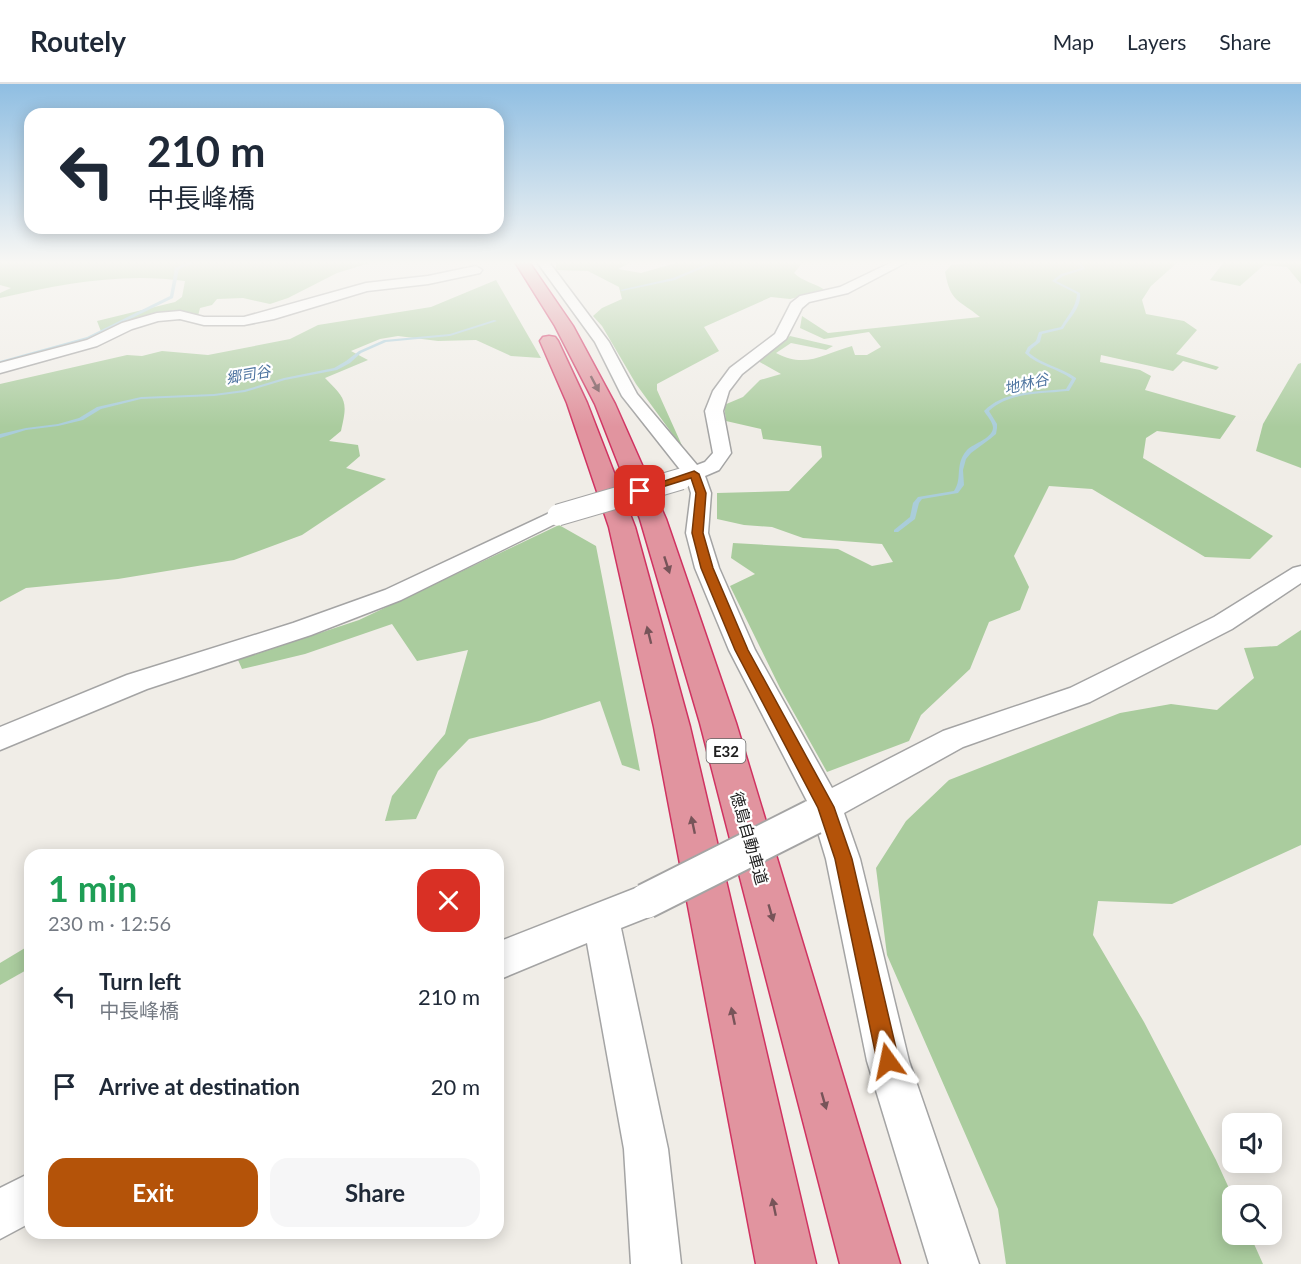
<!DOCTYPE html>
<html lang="en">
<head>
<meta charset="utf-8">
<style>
  body { margin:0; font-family:Lato,"Noto Sans JP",sans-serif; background:#f6f6f7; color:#1f2937; height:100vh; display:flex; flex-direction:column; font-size:22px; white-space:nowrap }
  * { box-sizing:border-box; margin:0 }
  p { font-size:20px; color:#747a83 }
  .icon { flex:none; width:33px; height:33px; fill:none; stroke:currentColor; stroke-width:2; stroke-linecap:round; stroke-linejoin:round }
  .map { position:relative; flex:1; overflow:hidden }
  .side { position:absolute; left:24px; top:765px; width:480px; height:390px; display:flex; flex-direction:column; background:#fff; border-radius:18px; box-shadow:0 3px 15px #0003 }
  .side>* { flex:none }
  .guide { position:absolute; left:24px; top:24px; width:480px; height:126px; border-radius:18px; box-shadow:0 3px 15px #0003; background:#fff; color:#1f2937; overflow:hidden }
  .buttons { position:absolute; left:1222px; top:1029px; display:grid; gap:12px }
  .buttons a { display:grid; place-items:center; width:60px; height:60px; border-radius:12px; background:#fff; box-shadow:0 3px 15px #0003; font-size:30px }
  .pin { position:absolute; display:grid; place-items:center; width:51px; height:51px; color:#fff; margin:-26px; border-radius:12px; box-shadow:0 3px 9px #0006 }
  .me { position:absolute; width:66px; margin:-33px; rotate:348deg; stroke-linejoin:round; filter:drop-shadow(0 0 4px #0008) }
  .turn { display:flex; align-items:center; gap:21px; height:126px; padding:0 24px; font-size:27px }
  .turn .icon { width:78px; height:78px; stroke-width:2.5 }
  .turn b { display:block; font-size:42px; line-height:51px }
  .round { display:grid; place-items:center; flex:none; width:63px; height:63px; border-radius:18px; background:#f6f6f7 }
  .overview { display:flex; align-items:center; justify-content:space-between; height:102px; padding:0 24px }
  h1 { font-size:36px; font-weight:700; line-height:45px; color:#1e9e55 }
  .button { display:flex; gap:12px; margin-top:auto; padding:12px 24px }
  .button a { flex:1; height:69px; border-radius:18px; background:#b45309; color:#fff; font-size:24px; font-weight:700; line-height:69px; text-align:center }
  .button a+a { background:#f6f6f7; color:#1f2937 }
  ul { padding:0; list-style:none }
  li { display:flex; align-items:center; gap:18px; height:90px; padding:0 24px }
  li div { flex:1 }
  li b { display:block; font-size:22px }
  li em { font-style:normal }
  header { display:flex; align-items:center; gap:36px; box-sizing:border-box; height:84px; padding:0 30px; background:#fff; border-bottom:2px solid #e0e1e3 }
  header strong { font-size:28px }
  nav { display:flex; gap:33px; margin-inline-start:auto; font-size:21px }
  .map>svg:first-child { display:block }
  .forest { fill:#aacc9e }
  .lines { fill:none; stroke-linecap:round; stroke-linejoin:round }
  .stream { fill:#aacdda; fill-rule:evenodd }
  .street-casing { stroke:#a4a4a4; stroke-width:3 }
  .highway-casing { stroke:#d03261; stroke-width:3 }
  .street { fill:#fff; fill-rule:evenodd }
  .highway { fill:#e1949f; fill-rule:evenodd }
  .street-bridge-far1-casing { stroke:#a4a4a4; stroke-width:23; stroke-linecap:butt }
  .street-bridge-casing { stroke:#a4a4a4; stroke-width:38; stroke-linecap:butt }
  .street-bridge-far1 { stroke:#fff; stroke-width:21 }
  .street-bridge { stroke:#fff; stroke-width:34 }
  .oneway { fill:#775459 }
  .route { fill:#b45309; stroke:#753606; stroke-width:1.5 }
  .labels { text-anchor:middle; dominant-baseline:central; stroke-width:4.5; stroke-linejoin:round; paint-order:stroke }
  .far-water-label { font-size:15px; font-style:italic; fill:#4f75a1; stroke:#fff }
  .shield { fill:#fff; stroke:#636363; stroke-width:1.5 }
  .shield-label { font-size:15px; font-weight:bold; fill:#202020 }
  .street-label { font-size:16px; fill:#202020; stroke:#fff }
</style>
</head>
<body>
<header>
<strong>Routely</strong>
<nav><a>Map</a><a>Layers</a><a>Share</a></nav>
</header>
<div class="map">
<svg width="1301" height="1180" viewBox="0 0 1301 1180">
  <rect width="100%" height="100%" fill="#f0ede7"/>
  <g class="forest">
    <path d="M0,178H373L337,189L288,214L270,220L243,214L217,215L212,221L200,224L198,232C167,220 131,236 102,250L97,237L175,218L182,213L185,197C123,188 60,200 0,214V209L11,204L0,201Z"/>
    <path d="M556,178H632L618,185L641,189L679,178H803L794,189C803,198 816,199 826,207L790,215L771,213L704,243L719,267L657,300V306L684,366L636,300L602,242L593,232L602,224L622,215L619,203L588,187L556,186Z"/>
    <path d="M970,178H1178L1151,202L1142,216L1146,230L1184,237L1197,246L1176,270L1219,283L1216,286L1183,277L1173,287L1101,271L1100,278L1140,286L1151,292L1145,306L1236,332L1220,355L1157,347L1146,354L1143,374L1273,452L1250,475L1205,473L1092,405L1049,402L1014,472L1029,503L1020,526L989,538L970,585L921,631L909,657L827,688L780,604L730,502L755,490L731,474L733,459L838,465L872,482L893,478L882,460L803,454L772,443L744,441L717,435V409L789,407L822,373L821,362L763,355L761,345L726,337L724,321L743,313L760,296L781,290L758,277L790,252L833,262L826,266L791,259L776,269C806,285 823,270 852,262L855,271H867L881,263L869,248L824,255L800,244L802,232L828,249L980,233C959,215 951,220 945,188L951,181Z"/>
    <path d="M1224,178H1301V200L1287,183L1264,181L1240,202L1210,196Z"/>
    <path d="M496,196L541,274L511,272L476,256L438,257L398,252L380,255L351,267L368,276L325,294C346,315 348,317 341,347L329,357L358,361L360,372L346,384L386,395L302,451L234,476L118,495L26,504L0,518V300L127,271L142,272L162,267L208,271L290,255L318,241L431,223Z"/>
    <path d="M1301,279V384L1256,367L1263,340L1298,280Z"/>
    <path d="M559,441L596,462L640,687L622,681L600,617L539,637L469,655L438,687L416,735L385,737L392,712L445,650L468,566L417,577L392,540L305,570L242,585L238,576L359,536Z"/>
    <path d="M1301,546V761L1172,820L1098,817L1093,851L1144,938L1216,1076L1233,1113V1150L1250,1151L1263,1180H1006L998,1125L887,871L876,784L906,737L949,696L1120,629L1171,620L1217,626L1254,594L1244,564L1277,562Z"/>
    <path d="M30,861V884L0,901V879Z"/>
  </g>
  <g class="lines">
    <g class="stream">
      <path d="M190,178H195L179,185L173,214L89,255L0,279V277L87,253L170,212L175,184Z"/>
      <path d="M712,178H716L675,196L622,207L620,206L673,194Z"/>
      <path d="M1077,178H1080L1085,185L1063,192L1056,197L1080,209C1082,223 1070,233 1063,245L1042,250L1040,258L1031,265L1029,269C1043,281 1061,283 1076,294V295L1069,307H1067C1040,310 1009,308 989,327L997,340V344L996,350L990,355L971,369L966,375L963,386L964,401L958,409L922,415L919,419L915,435L898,448H894V446L910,433L913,419L918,413L954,407C963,394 954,381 967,366C974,359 992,355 993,344C993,338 987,332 984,327C1005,306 1038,308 1066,305L1072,295C1057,284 1038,282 1025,269L1028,263L1036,257L1039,248L1061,243C1067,232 1076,224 1077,210L1052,197L1061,190L1082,184Z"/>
      <path d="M494,236L497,237L450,252L386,258L361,269L350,279L337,286L285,296L245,308L214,312L141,315L101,325L83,336L58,342L26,346L0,354V350L26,344L58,340L79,334L97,323L141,313L214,310L244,306L284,294L334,284L346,277L359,267L384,256L450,250Z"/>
    </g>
    <defs>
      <g id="street">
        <path d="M537,178H549L609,258L637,310L697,381L705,378L713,369L705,327L713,307L730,284L775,250L791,219L800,212L840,203L892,178H907L848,209L809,218L802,224L786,255L742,290L729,307L723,327L731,369L719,386L705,392L711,409L708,449L719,484L755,566L832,704L943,647L1070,604L1214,533L1293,484L1301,482V499L1232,545L1090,618L963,663L844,729L860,775L909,977L979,1180H929L867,977L826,775L817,745L813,747L802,743L797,733L802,723L808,719L729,566L695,484L686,449L691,409L688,399H674L671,395L682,388L622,312L595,258Z"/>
        <path d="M476,182L482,186L480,189L428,200L367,207L274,235L244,241H204L180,235L158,237L132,245L97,262L0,289V279L87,256L122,239L157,229L180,227L204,233H244L366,199L428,192Z"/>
        <path d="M558,425L565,427L569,431L565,435L401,516L311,551L147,605L0,666V643L127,591L293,539L385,506Z"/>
        <path d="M646,800L659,805L664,817L659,829L621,844L668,1065L681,1180H631L624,1065L587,859L498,896V858Z"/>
        <path d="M30,1089V1139L0,1155V1104Z"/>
      </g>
      <g id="highway">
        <path d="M515,178H529L573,242L615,320L666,435L736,639L900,1180H840L700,639L640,435L595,320L555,242Z"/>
        <path d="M549,252L555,253L558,257L587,319L635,443L690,643L816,1180H756L654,643L609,443L567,319L540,257L543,253Z"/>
      </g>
    </defs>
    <use href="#street" class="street-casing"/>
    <use href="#highway" class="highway-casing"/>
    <use href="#street" class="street"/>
    <use href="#highway" class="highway"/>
    <defs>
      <path id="street-bridge-far1" d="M558,431L681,395"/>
      <path id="street-bridge" d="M646,817L813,733"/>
    </defs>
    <use href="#street-bridge-far1" class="street-bridge-far1-casing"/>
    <use href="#street-bridge" class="street-bridge-casing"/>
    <use href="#street-bridge-far1" class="street-bridge-far1"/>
    <use href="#street-bridge" class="street-bridge"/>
  </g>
  <defs><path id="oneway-solid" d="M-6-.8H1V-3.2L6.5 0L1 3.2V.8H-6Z" transform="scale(1.5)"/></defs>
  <g class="oneway">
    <use href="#oneway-solid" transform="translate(595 300) rotate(62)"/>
    <use href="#oneway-solid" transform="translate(667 481) rotate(72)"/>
    <use href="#oneway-solid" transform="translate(649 551) rotate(-104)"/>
    <use href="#oneway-solid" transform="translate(693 741) rotate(-102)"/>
    <use href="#oneway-solid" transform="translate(771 829) rotate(74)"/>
    <use href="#oneway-solid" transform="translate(733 932) rotate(-102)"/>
    <use href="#oneway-solid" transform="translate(824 1017) rotate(74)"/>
    <use href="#oneway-solid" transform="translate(774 1123) rotate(-102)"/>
  </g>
  <linearGradient id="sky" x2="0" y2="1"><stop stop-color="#8fbee2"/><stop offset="0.52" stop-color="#f8f7f4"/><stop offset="1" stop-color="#f8f7f4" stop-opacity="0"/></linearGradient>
  <rect width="1301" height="343" fill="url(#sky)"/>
  <path class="route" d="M694,387L699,390L706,409L703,449L713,484L748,566L834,723L852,775L899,977L895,984L888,987L881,984L877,977L835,775L818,724L735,566L701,484L692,449L696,409L691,394L640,410L635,407Z"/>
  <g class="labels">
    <g class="far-water-label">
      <text transform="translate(248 290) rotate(-10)">郷司谷</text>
      <text transform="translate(1026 299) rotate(-13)">地林谷</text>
    </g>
    <rect class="shield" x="706.5" y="655" width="39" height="24" rx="4.5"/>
    <g class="shield-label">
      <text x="726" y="667">E32</text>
    </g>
    <g class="street-label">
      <text transform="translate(750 754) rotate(74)">徳島自動車道</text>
    </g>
  </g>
</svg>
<div class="buttons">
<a><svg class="icon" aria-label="sound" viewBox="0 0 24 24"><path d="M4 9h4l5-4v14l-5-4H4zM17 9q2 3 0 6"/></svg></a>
<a><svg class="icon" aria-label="search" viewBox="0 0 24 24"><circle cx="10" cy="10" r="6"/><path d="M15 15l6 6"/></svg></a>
</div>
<div class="pin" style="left:640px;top:407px;background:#d93025"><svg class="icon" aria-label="arrive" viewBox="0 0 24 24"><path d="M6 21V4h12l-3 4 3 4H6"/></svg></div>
<svg class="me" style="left:888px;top:977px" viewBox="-20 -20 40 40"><path d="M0-17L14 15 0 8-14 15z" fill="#b45309" stroke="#fff" stroke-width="4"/></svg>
<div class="guide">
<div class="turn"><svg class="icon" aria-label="left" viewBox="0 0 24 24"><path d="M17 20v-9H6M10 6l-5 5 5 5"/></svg><div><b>210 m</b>中長峰橋</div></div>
</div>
<section class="side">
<div class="overview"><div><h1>1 min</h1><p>230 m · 12:56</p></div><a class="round" style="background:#d93025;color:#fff"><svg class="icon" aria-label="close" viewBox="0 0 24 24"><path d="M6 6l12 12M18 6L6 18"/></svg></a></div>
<ul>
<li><svg class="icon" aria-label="left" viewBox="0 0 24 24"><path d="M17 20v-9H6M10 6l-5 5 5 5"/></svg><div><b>Turn left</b><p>中長峰橋</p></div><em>210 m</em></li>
<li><svg class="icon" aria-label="arrive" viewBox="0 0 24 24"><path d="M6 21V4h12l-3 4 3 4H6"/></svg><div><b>Arrive at destination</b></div><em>20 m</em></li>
</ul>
<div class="button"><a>Exit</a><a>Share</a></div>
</section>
</div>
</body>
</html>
